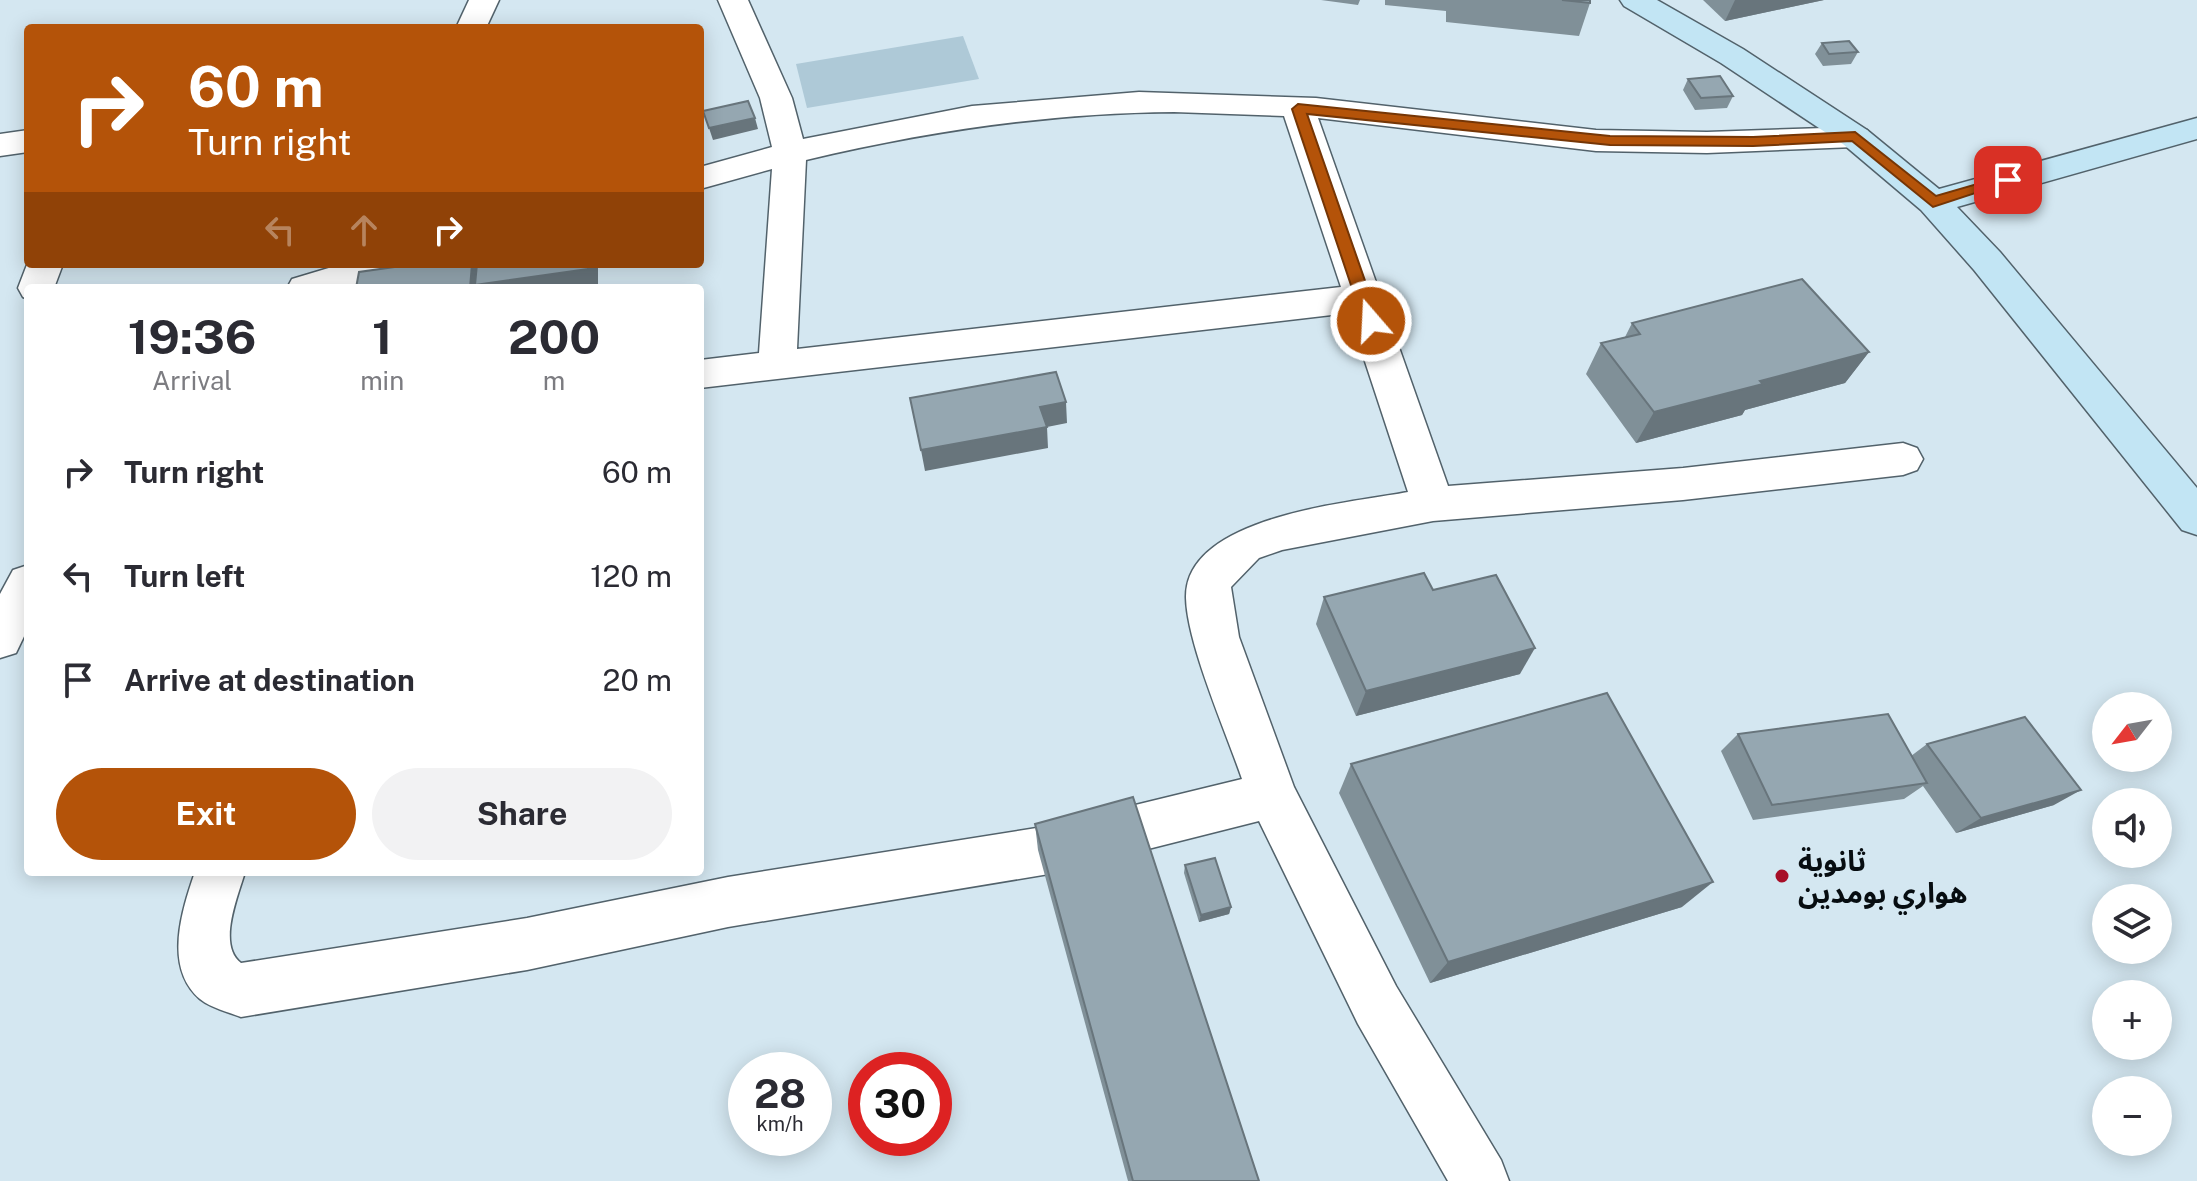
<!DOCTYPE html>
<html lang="en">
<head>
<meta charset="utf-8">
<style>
  body { margin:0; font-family:"Public Sans","Noto Sans Arabic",sans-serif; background:#f2f2f3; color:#2b2b33; height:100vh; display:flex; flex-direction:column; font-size:30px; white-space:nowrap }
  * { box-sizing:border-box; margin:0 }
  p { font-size:26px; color:#7c7c81 }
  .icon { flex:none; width:44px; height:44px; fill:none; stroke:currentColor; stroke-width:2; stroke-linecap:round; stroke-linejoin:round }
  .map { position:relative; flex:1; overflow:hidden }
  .details { position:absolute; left:24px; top:284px; width:680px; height:592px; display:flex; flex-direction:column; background:#fff; border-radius:8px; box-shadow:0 4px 20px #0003 }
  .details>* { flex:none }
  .guide { position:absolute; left:24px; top:24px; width:680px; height:244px; border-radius:8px; box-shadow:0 4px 20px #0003; background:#b45309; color:#fff; overflow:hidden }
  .needle { width:52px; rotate:239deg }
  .buttons { position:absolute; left:2092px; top:692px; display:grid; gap:16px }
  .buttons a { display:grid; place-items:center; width:80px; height:80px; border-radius:50%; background:#fff; box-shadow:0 4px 20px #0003; font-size:40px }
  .speed { position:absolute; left:728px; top:1052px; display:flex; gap:16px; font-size:40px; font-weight:700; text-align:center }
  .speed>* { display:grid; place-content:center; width:104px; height:104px; border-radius:50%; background:#fff; box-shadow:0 4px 20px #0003; line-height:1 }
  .speed small { font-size:20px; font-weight:400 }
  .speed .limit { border:12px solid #d22; background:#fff; color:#111 }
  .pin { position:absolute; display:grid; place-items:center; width:68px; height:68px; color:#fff; margin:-34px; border-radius:16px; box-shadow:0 4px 12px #0006 }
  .me { position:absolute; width:88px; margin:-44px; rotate:341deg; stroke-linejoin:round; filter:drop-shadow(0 0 6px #0008) }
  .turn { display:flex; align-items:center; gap:28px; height:168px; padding:0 32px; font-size:36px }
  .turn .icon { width:104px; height:104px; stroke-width:2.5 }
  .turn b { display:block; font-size:56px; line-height:68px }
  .lanes { display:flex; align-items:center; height:76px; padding:0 32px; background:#0003; justify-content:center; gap:40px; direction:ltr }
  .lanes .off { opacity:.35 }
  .eta { display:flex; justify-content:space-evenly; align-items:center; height:136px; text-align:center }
  .eta b { font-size:48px; font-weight:700; line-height:56px }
  .action { display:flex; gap:16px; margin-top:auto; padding:16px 32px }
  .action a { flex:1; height:92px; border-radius:48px; background:#b45309; color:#fff; font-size:32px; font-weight:700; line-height:92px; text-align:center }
  .action a+a { background:#f2f2f3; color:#2b2b33 }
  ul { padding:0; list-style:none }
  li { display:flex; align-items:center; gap:24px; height:104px; padding:0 32px }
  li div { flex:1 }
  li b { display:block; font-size:30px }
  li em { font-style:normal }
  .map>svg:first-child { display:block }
  .green { fill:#aec9d7 }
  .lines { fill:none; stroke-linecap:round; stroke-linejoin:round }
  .street-casing { stroke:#52626b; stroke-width:3 }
  .secondary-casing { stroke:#52626b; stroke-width:3 }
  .street { fill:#fff; fill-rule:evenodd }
  .secondary { fill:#c2e5f4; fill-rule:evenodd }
  .wall { fill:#809098 }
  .shaded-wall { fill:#68757c }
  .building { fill:#95a7b1; stroke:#68757c; stroke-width:2 }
  .route { fill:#b45309; stroke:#753606; stroke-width:2 }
  .poi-dot { fill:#a70e27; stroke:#d4e7f1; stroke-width:3 }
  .labels { text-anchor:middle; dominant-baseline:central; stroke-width:7; stroke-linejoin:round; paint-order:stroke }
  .poi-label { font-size:28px; font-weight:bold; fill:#070d11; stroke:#d4e7f1; text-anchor:start }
</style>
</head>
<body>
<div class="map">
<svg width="2197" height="1181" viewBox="0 0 2197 1181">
  <rect width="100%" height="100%" fill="#d4e7f1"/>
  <path class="green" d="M963,36L979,79L807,108L796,64Z"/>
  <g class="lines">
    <defs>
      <g id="street">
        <path d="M469,0H499L486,28H456Z"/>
        <path d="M718,0H748L792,98L803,139L972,106L1139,92L1316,98L1596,130L1707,132L1855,127L1867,130L1872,137L1867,144L1855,147L1707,153L1596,151L1318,118L1448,486L1683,468L1903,443L1917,448L1923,459L1917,470L1903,475L1683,500L1433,521L1282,550L1259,558L1231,587L1239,637L1294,787L1396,986L1501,1160L1509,1181H1448L1358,1024L1259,821L1049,874L728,927L527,970L241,1017C228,1012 211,1008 200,999C163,967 182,910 195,872H245C238,896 217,945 241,963L527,918L728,877L1049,826L1242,779C1226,732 1187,644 1186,598C1184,516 1350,503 1408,492L1349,313L700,388V360L759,353L772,169L700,189V167L772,147L760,98ZM1174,112L1284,116L1341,287L797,349L806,160C928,131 1049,113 1174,112Z"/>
        <path d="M28,130V152L0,156V134Z"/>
        <path d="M28,262L63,264L54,288H28V299L23,297L18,288Z"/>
        <path d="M342,264H402L397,273L348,288H287L292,279Z"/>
        <path d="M28,565V628L16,653L0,658V594L13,570Z"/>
      </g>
      <path id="secondary" d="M1620,0H1657L1743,49L1867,130L1939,189L2197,118V139L1957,207L2000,252L2197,488V535L2182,530L1974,270L1921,210L1843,144L1721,63L1624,6Z"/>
    </defs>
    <use href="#street" class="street-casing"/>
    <use href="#secondary" class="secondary-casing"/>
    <use href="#street" class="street"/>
    <use href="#secondary" class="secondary"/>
  </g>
  <g class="wall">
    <path d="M1321,0H1360L1358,5Z"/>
    <path d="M1385,0H1590V3L1579,36L1446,22V11L1385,5Z"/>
    <path d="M1703,0H1824L1725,21Z"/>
    <path d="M1822,43L1858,52L1851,64L1823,66L1815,54Z"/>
    <path d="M1688,79L1733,96L1727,108L1695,110L1683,90Z"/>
    <path d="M1632,323L1869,352L1845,383L1745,410L1742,415L1636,443L1586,374L1601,343L1625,337Z"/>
    <path d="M1433,590L1520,674L1356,716L1316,624L1324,597Z"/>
    <path d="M1738,734L1911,756L1927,744L2054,805L1956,833L1923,786L1904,799L1753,820L1721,751Z"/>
    <path d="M1351,764L1682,907L1430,983L1339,793Z"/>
    <path d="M1035,824L1259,1181H1128L1038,850Z"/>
    <path d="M1185,865L1231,907L1229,914L1199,922L1184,873Z"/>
  </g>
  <g class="shaded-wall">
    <path d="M1735,0H1824L1725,21Z"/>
    <path d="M755,118L758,129L713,140L709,128Z"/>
    <path d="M472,264H598V288H470Z"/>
    <path d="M1869,352L1845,383L1745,410L1742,415L1636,443L1654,412L1760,381Z"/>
    <path d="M1066,402L1067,423L1047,427L1048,448L925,471L921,450L1040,407Z"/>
    <path d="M1535,648L1520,674L1356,716L1366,691Z"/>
    <path d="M2081,790L2054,805L1956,833L1981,818Z"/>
    <path d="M1713,882L1682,907L1430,983L1448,962Z"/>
    <path d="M1231,907L1229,914L1199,922L1201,915Z"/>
  </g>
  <g class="building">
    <path d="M1562,0H1590V3Z"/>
    <path d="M1849,41L1858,52L1829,54L1822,43Z"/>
    <path d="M1720,76L1733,96L1701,98L1688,79Z"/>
    <path d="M748,101L755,118L709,128L703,111Z"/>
    <path d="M416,264H472L470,288H356L359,272Z"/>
    <path d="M477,264H588V269L475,285Z"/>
    <path d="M1802,279L1869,352L1760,381L1763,384L1654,412L1601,343L1640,334L1632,323Z"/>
    <path d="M1056,372L1066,402L1040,407L1047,427L921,450L910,398Z"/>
    <path d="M1424,573L1433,590L1496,575L1535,648L1366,691L1324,597Z"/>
    <path d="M1607,693L1713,882L1448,962L1351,764Z"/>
    <path d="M1888,714L1927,783L1772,805L1738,734Z"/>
    <path d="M2025,717L2081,790L1981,818L1927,744Z"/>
    <path d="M1133,797L1259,1181H1133L1035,824Z"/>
    <path d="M1215,858L1231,907L1201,915L1185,865Z"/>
  </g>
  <path class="route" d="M1298,104L1610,136L1753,137L1855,132L1936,196L2008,175L2015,180L1933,207L1852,141L1753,146L1610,145L1307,114L1379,321L1371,327L1363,321L1292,109Z"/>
  <circle class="poi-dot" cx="1782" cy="876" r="8"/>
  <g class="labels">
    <g class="poi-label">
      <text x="1798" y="860">ثانوية<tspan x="1798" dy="32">هواري بومدين</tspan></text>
    </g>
  </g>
</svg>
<div class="buttons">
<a><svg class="needle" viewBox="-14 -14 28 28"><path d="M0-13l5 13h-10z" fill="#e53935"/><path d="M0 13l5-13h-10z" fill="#7c7c81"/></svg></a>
<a><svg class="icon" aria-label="sound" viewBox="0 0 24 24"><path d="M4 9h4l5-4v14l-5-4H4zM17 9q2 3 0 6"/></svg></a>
<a><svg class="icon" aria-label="layers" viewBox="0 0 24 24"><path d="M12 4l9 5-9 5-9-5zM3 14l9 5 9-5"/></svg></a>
<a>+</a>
<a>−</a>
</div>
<div class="speed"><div>28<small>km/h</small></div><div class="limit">30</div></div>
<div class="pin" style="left:2008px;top:180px;background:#d93025"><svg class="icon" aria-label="arrive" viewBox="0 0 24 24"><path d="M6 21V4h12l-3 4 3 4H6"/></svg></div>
<svg class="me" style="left:1371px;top:321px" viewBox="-20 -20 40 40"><circle r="17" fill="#b45309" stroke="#fff" stroke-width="3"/><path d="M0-11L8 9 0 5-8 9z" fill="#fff"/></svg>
<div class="guide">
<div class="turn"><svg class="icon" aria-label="right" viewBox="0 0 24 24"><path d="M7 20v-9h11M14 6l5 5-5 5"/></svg><div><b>60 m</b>Turn right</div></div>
<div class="lanes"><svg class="icon off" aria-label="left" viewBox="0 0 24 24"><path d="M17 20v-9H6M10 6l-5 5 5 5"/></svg><svg class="icon off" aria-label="ahead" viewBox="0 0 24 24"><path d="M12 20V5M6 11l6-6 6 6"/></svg><svg class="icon" aria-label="right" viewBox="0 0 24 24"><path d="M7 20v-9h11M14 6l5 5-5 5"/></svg></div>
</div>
<section class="details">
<div class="eta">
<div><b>19:36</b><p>Arrival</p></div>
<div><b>1</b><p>min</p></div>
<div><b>200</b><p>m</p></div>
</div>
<ul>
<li><svg class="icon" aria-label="right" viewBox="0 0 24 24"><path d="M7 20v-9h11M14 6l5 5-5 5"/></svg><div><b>Turn right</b></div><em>60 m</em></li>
<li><svg class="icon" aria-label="left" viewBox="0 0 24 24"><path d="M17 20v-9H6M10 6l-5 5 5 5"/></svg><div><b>Turn left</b></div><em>120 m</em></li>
<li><svg class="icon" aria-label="arrive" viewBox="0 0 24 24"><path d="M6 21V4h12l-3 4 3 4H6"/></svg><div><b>Arrive at destination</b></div><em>20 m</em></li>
</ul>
<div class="action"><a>Exit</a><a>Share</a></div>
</section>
</div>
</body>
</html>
